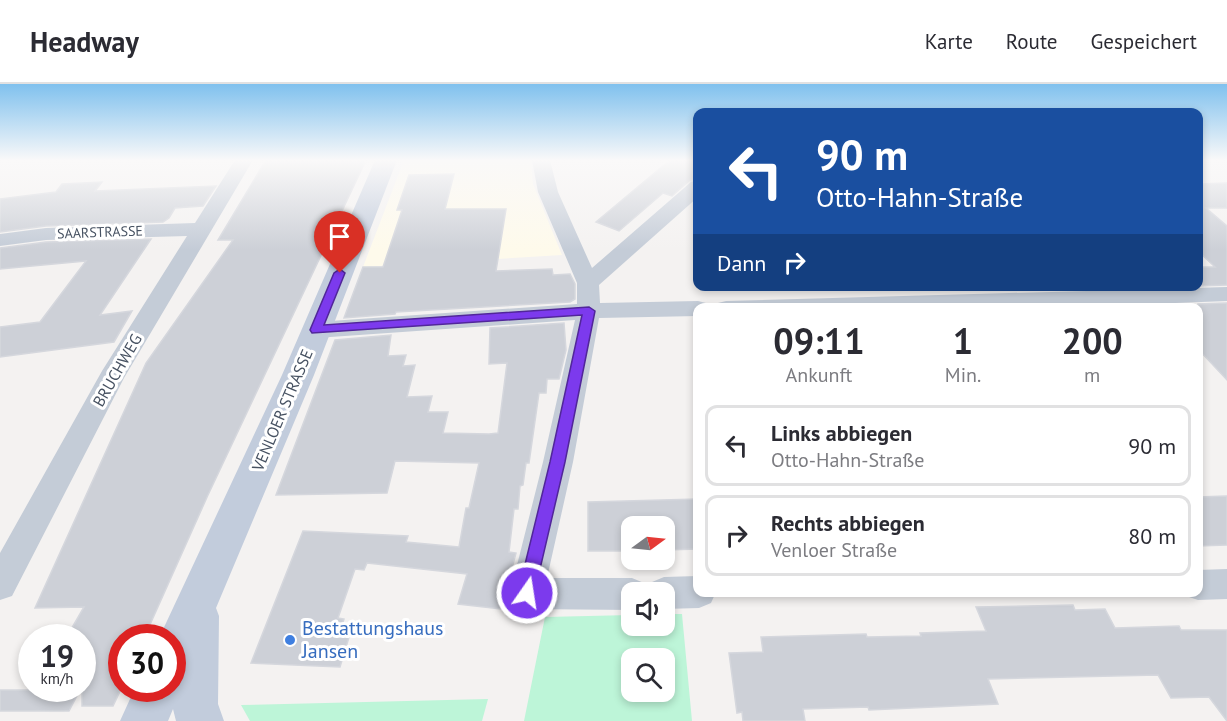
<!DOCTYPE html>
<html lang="de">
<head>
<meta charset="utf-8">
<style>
  body { margin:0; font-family:"PT Sans",sans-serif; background:#f7f7f7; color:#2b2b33; height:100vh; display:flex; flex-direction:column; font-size:22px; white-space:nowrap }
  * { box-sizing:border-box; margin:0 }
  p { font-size:20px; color:#7c7c81 }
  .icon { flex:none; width:33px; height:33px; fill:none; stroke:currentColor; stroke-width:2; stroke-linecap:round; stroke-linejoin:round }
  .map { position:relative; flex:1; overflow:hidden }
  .details { position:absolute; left:693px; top:219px; width:510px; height:294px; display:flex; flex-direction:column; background:#fff; border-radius:12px; box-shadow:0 3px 9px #0003 }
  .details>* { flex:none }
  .banner { position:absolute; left:693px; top:24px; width:510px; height:183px; border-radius:12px; box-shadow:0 3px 9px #0003; background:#1a4fa0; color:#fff; overflow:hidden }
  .needle { width:39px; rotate:75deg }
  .tools { position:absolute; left:621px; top:432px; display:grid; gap:12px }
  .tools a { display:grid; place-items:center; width:54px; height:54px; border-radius:12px; background:#fff; box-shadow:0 3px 9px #0003; font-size:30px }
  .speed { position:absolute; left:18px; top:540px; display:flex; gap:12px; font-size:30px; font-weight:700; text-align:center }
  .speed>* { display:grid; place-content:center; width:78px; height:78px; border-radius:50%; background:#fff; box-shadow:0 3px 9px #0003; line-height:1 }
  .speed small { font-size:15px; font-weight:400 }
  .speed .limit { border:9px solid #d22; background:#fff; color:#111 }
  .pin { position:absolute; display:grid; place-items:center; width:51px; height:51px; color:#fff; margin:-62px -26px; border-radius:50% 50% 50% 0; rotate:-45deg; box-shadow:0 0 6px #0007 }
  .pin .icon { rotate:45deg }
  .me { position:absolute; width:66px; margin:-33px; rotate:13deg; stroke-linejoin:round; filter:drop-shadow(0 0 4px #0008) }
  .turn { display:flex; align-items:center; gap:21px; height:126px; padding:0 24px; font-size:27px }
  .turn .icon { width:78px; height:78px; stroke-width:2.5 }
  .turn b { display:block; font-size:42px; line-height:51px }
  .then { display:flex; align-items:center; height:57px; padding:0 24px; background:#0003; gap:12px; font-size:22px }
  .eta { display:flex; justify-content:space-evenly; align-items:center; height:102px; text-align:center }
  .eta b { font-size:36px; font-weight:700; line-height:42px }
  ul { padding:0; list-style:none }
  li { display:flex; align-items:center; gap:18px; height:81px; margin:0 12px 9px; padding:0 12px; border:3px solid #e1e1e2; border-radius:12px }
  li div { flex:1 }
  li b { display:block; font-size:22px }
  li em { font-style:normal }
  header { display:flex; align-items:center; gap:36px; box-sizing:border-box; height:84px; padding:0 30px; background:#fff; border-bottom:2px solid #e1e1e2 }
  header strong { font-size:28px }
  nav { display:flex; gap:33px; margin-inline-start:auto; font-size:21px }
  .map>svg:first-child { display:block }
  .commercial { fill:#fefaeb }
  .green { fill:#bdf5d8; fill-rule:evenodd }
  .building { fill:#cdd0d7; stroke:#d5d7dd; stroke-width:1.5 }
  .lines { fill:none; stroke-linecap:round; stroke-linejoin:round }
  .street { fill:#c4ccd7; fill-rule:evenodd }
  .secondary { fill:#c2ccdc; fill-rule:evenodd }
  .route { fill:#7c3aed; stroke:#51269a; stroke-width:1.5 }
  .shop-dot { fill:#3f7fe0; stroke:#fff; stroke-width:2 }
  .labels { text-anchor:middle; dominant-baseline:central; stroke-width:6; stroke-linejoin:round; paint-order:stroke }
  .far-street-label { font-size:14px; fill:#475262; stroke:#fff }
  .street-label { font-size:16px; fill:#475262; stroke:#fff }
  .near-shop-label { font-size:20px; fill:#366cbe; stroke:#fff; text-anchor:start }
</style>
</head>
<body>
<header>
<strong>Headway</strong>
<nav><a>Karte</a><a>Route</a><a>Gespeichert</a></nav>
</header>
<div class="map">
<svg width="1227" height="637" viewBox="0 0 1227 637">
  <rect width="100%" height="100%" fill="#f4f2f1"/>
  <path class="commercial" d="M404,76H531L533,100L562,171L363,183Z"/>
  <g class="green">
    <path d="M665,530H682L692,637H524L545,533L631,531L632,542H664ZM632,574H664V608H632Z"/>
    <path d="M488,615L482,637H250L241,621Z"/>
  </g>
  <g class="building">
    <path d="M266,76H366L208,411L144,554H122V603L113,622H82V554H66L84,523L35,524L146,279L233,156H218Z"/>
    <path d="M670,76H698V94L690,96L672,112L663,109L619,147L596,138Z"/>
    <path d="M454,90L445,125H506L496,187L552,185L553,191L570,190L575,200V215L570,218L396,228L395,230L344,234L363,183H383L402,126H397L409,91Z"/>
    <path d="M102,98L95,107L216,102L203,122L175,124L169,134L163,138L46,142L0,148V115L56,108L62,100Z"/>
    <path d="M1227,99V124H1206L1227,142V201L1198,202V183H1215L1198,167V100Z"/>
    <path d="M151,155L100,231L132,227L114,258L0,273V243L40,238L86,177L0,185V164L46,158Z"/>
    <path d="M1227,219V296L1198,265V220Z"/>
    <path d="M564,239L566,266L559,295H547L546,309H539L529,379H526L523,401L520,402L518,425H514L509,468L516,469L501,525L458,520L467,490L367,479L364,486L355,485L338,534L344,535L339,550H350L340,583L251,579L303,447L408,452L406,458L459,463L466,424H469L479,379L395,377L387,409L276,411L335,256L391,251L388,272L406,271L403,282L415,281L407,313L432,312L428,328H448L443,349L489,350L498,349L507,279L489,280L490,244Z"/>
    <path d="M1227,412V461L1198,462V413Z"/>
    <path d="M698,415V465L664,466V442H632V467H588V418Z"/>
    <path d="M1073,521L1075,526L1105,525L1115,544L1179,542L1181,546H1227V637L1209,613L1171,614L1158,591L988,595L998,620L869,626L868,623L803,625L805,637H743L742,628L737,629L729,569L763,568L761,553L866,550L867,553L921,552L920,549L986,547L976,523Z"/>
    <path d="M42,604H81L69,627H0V606H41Z"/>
  </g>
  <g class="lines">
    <g class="street">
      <path d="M235,76H253L124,294L12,512L0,516V469L102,287L187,152L46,156L0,162V150L46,144L195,139Z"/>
      <path d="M532,76H550L558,108L592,184L691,98L698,96V113L599,201L600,219L698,217L706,219L709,224H698V232L599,234L573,378L547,494H632L644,499L648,507L652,498L664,493L698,492V508H716L711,519L699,524L664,525V508H632V526L527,525L515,520L510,509L543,378L575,236L316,254L307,252L304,246L307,240L316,238L577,220V199L538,108Z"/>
      <path d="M1227,203V217L1046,224H715L718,219L726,217Z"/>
      <path d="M1227,485V515L1198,516L1186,512L1185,508H1198V486Z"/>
    </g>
    <path class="secondary" d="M375,76H397L314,291L216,524L219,532L218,620L224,637H176L173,625L168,637H120L135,604H172V554H159L282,291Z"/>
  </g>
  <linearGradient id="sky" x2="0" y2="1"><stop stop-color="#80c1ee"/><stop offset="0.46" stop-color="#faf9f9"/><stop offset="1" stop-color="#faf9f9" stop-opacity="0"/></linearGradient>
  <rect width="1227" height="166" fill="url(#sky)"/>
  <path class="route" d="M340,185L345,189L324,241L589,223L595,227L565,378L533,515L527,517L521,515L518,509L550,378L582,231L312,249L310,246L334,189Z"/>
  <circle class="shop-dot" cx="290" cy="556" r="6"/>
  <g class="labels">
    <g class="far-street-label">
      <text transform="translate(100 148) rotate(-2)">SAARSTRASSE</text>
    </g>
    <g class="street-label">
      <text transform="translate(117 286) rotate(-60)">BRUCHWEG</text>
      <text transform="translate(282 326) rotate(-67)">VENLOER STRASSE</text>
    </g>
    <g class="near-shop-label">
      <text x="302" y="544">Bestattungshaus<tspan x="302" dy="23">Jansen</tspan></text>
    </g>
  </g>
</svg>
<div class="tools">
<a><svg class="needle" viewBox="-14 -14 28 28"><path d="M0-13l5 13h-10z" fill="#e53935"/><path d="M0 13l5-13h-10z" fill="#7c7c81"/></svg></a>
<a><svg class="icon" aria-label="sound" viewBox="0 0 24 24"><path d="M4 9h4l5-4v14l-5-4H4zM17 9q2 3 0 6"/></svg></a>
<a><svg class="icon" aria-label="search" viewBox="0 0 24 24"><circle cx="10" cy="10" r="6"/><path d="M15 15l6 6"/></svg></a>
</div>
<div class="speed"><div>19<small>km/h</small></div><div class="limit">30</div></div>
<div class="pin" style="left:340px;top:189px;background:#d93025"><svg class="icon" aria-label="arrive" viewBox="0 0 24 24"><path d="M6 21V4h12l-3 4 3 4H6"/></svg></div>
<svg class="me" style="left:527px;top:509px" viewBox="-20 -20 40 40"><circle r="17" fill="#7c3aed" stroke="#fff" stroke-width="3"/><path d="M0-11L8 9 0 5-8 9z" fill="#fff"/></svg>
<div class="banner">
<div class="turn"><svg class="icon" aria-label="left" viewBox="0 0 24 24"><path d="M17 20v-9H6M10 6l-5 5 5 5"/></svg><div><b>90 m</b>Otto-Hahn-Straße</div></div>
<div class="then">Dann<svg class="icon" aria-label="right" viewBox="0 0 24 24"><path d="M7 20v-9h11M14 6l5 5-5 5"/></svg></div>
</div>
<section class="details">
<div class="eta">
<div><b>09:11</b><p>Ankunft</p></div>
<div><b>1</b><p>Min.</p></div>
<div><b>200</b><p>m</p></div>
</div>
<ul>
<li><svg class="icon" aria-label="left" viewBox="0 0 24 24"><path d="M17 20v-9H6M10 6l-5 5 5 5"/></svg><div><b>Links abbiegen</b><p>Otto-Hahn-Straße</p></div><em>90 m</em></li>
<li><svg class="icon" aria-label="right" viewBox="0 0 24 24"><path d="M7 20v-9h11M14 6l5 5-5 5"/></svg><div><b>Rechts abbiegen</b><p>Venloer Straße</p></div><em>80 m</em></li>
</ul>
</section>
</div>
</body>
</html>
